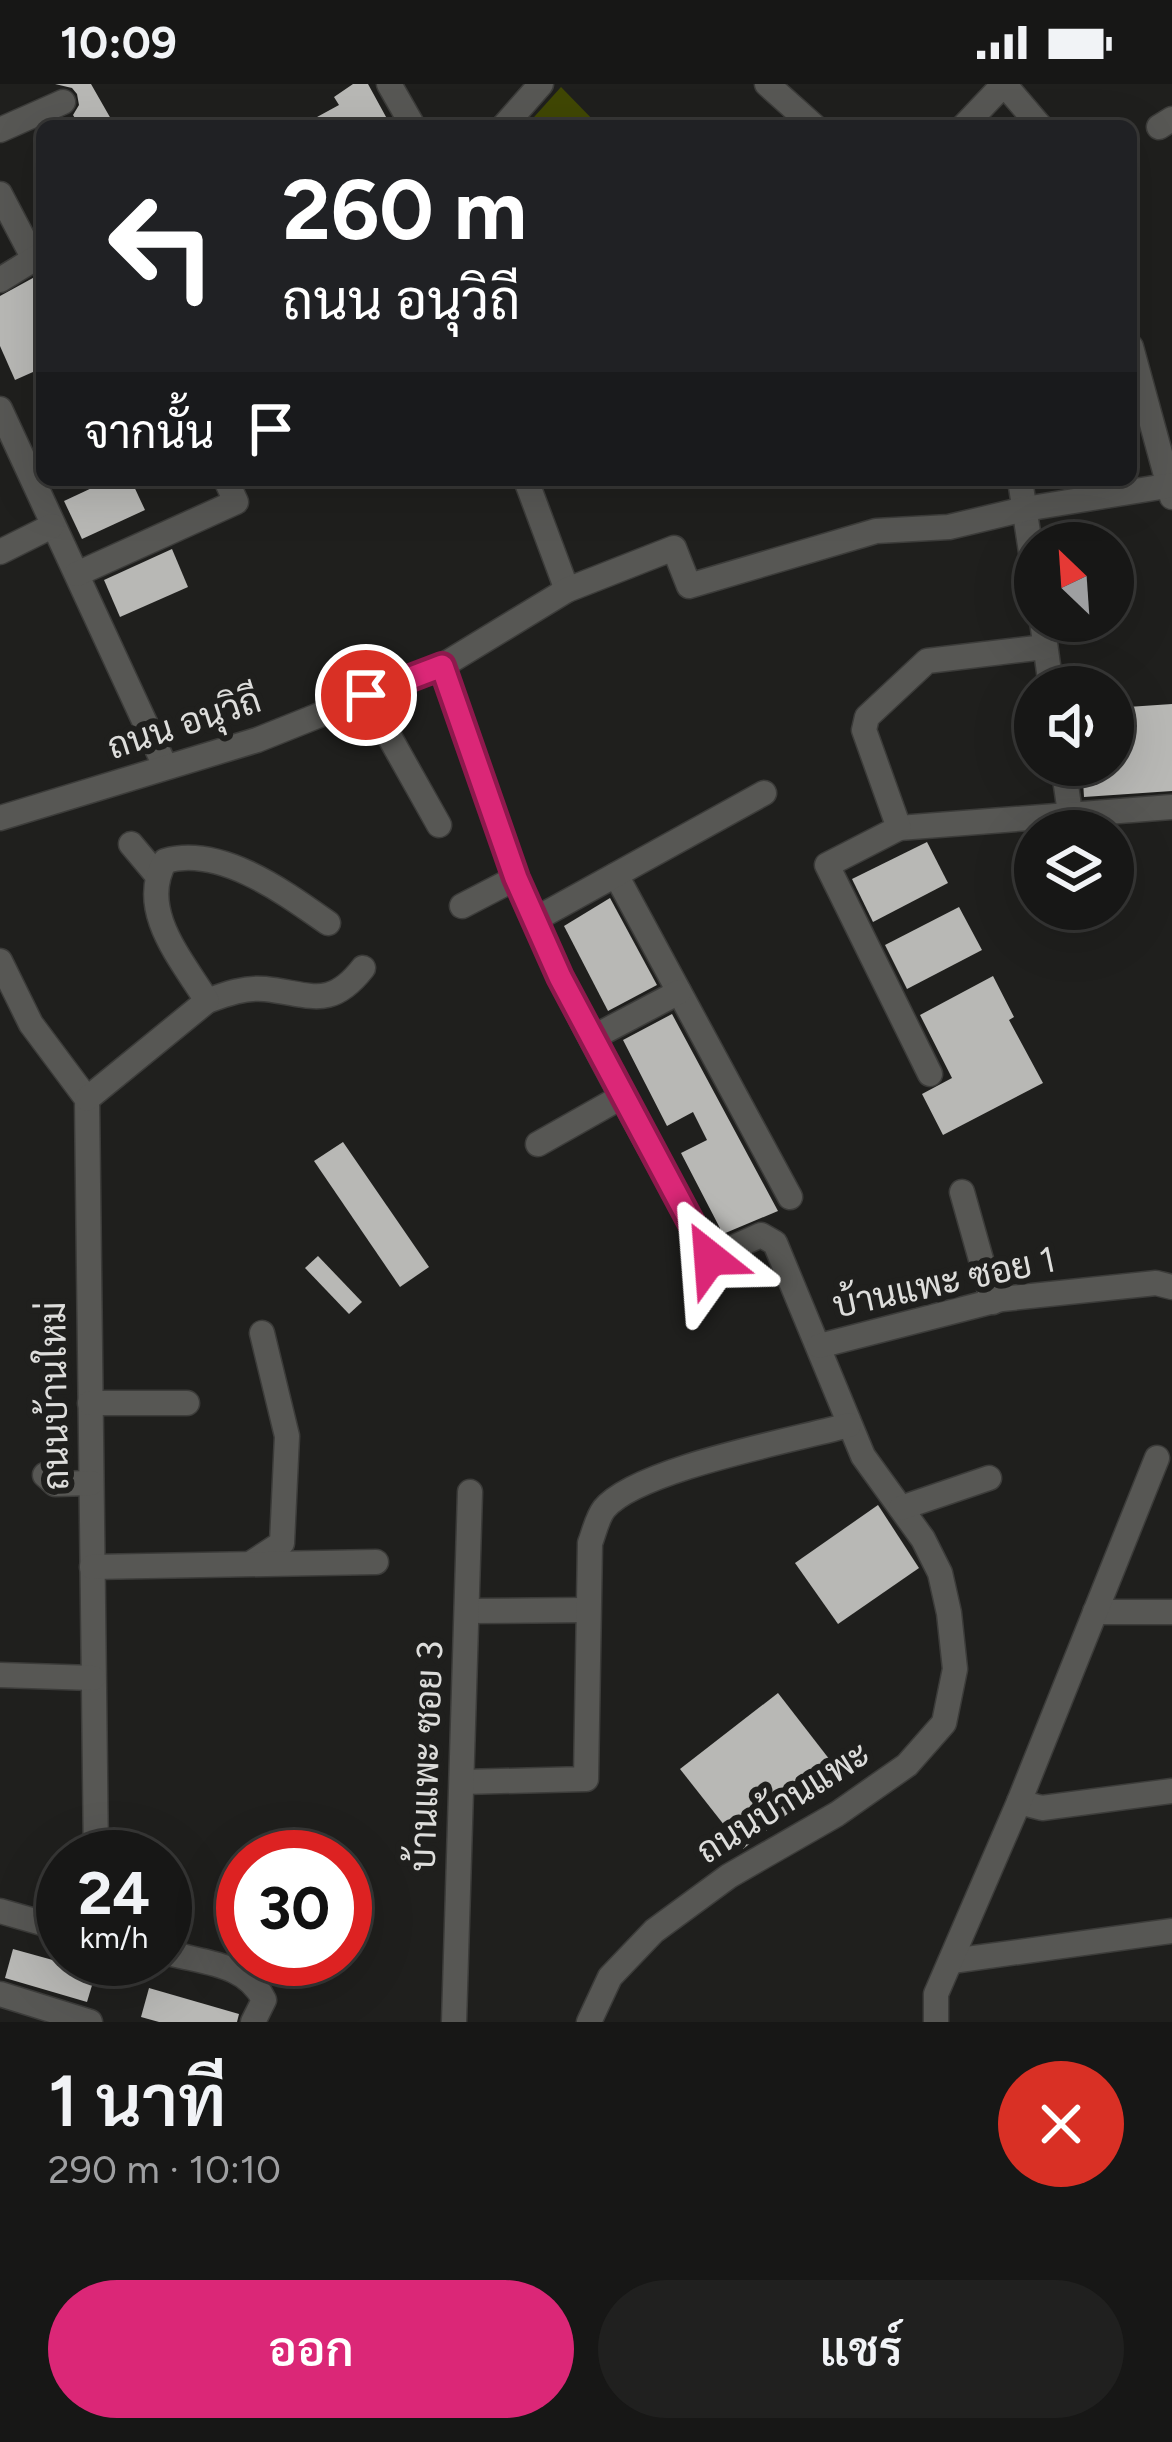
<!DOCTYPE html>
<html lang="th">
<head>
<meta charset="utf-8">
<style>
  body { margin:0; font-family:Figtree,Sarabun,sans-serif; background:#20201f; color:#f1f3f6; height:100vh; display:flex; flex-direction:column; font-size:45px; white-space:nowrap }
  * { box-sizing:border-box; margin:0 }
  p { font-size:39px; color:#9e9fa1 }
  .icon { flex:none; width:66px; height:66px; fill:none; stroke:currentColor; stroke-width:2; stroke-linecap:round; stroke-linejoin:round }
  .map { position:relative; height:1938px; overflow:hidden }
  .drawer { display:flex; flex-direction:column; background:#171716; flex:1 }
  .drawer>* { flex:none }
  .guide { position:absolute; left:36px; top:36px; width:1101px; height:366px; border-radius:18px; box-shadow:0 12px 48px #0002,0 0 0 3px #363635; background:#202124; color:#fff; overflow:hidden }
  .needle { width:78px; rotate:335deg }
  .tools { position:absolute; left:1014px; top:438px; display:grid; gap:24px }
  .tools a { display:grid; place-items:center; width:120px; height:120px; border-radius:50%; background:#171716; box-shadow:0 12px 48px #0002,0 0 0 3px #363635; font-size:60px }
  .speed { position:absolute; left:36px; top:1746px; display:flex; gap:24px; font-size:60px; font-weight:700; text-align:center }
  .speed>* { display:grid; place-content:center; width:156px; height:156px; border-radius:50%; background:#171716; box-shadow:0 12px 48px #0002,0 0 0 3px #363635; line-height:1 }
  .speed small { font-size:30px; font-weight:400 }
  .speed .limit { border:18px solid #d22; background:#fff; color:#111 }
  .pin { position:absolute; display:grid; place-items:center; width:102px; height:102px; color:#fff; margin:-51px; border:6px solid #fff; border-radius:50%; box-shadow:0 3px 12px #0007 }
  .me { position:absolute; width:132px; margin:-66px; rotate:332deg; stroke-linejoin:round; filter:drop-shadow(0 0 9px #0008) }
  .turn { display:flex; align-items:center; gap:42px; height:252px; padding:0 48px; font-size:54px }
  .turn .icon { width:156px; height:156px; stroke-width:2.5 }
  .turn b { display:block; font-size:84px; line-height:102px }
  .then { display:flex; align-items:center; height:114px; padding:0 48px; background:#0003; gap:24px; font-size:45px }
  .round { display:grid; place-items:center; flex:none; width:126px; height:126px; border-radius:63px; background:#20201f }
  .head { display:flex; align-items:center; justify-content:space-between; height:204px; padding:0 48px }
  h1 { font-size:72px; font-weight:600; line-height:90px }
  .primary-button { display:flex; gap:24px; margin-top:auto; padding:24px 48px }
  .primary-button a { flex:1; height:138px; border-radius:72px; background:#db2777; color:#fff; font-size:48px; font-weight:600; line-height:138px; text-align:center }
  .primary-button a+a { background:#20201f; color:#f1f3f6 }
  .status { display:flex; justify-content:space-between; align-items:center; height:84px; padding:0 60px; background:#171716; direction:ltr }
  .status svg { height:33px; fill:currentColor }
  .map>svg:first-child { display:block }
  .green { fill:#404704 }
  .building { fill:#b8b8b5 }
  .lines { fill:none; stroke-linecap:round; stroke-linejoin:round }
  .minor-casing { stroke:#3c3c3a; stroke-width:27 }
  .minor { stroke:#575754; stroke-width:24 }
  .route-casing { stroke:#8e194d; stroke-width:30 }
  .route { stroke:#db2777; stroke-width:21 }
  .labels { text-anchor:middle; dominant-baseline:central; stroke-width:12; stroke-linejoin:round; paint-order:stroke }
  .street-label { font-size:36px; fill:#dddddb; stroke:#1f1f1d }
</style>
</head>
<body>
<div class="status"><b>10:09</b><svg viewBox="0 0 49 12"><path d="M0 12V9h3v3zM5 12V6h3v6zM10 12V3h3v9zM15 12V0h3v12zM26 1h20v11H26zM47 4h2v5h-2z"/></svg></div>
<div class="map">
<svg width="1172" height="1938" viewBox="0 0 1172 1938">
  <rect width="100%" height="100%" fill="#1f1f1d"/>
  <path class="green" d="M561,3L599,42H526Z"/>
  <g class="building">
    <path d="M55,0H91L115,42H80L73,31L79,21L77,10L72,4Z"/>
    <path d="M353,0H368L391,42H322L317,33L339,21L334,13Z"/>
    <path d="M42,189V284L15,296L0,262V212Z"/>
    <path d="M109,396H131L145,426L82,455L64,417Z"/>
    <path d="M172,465L188,503L120,533L104,496Z"/>
    <path d="M1172,620V707L1084,713L1082,681H1113V624Z"/>
    <path d="M927,758L948,799L873,838L852,795Z"/>
    <path d="M610,814L657,901L608,927L564,842Z"/>
    <path d="M959,823L982,866L907,905L885,861Z"/>
    <path d="M993,892L1014,933L1009,936L1043,999L943,1051L922,1010L952,994L920,931Z"/>
    <path d="M672,930L778,1127L723,1150L681,1069L707,1056L693,1028L667,1042L623,956Z"/>
    <path d="M343,1058L429,1183L400,1203L314,1077Z"/>
    <path d="M318,1172L362,1218L349,1230L305,1184Z"/>
    <path d="M878,1421L919,1484L838,1540L795,1479Z"/>
    <path d="M778,1609L840,1689L743,1765L680,1685Z"/>
    <path d="M13,1865L96,1888L87,1918L5,1894Z"/>
    <path d="M149,1904L239,1930L237,1938H159L141,1933Z"/>
  </g>
  <g class="lines">
    <defs>
      <g id="minor">
        <path d="M389,0L413,42"/>
        <path d="M767,0L814,42"/>
        <path d="M504,42L541,0"/>
        <path d="M964,42L1004,0L1040,42"/>
        <path d="M1159,43L1172,35"/>
        <path d="M0,46L63,18"/>
        <path d="M0,110L34,175"/>
        <path d="M0,196L42,170"/>
        <path d="M1131,263L1172,413"/>
        <path d="M0,325L165,682"/>
        <path d="M526,396L567,506"/>
        <path d="M1020,396L1035,494"/>
        <path d="M0,468L52,442"/>
        <path d="M77,490L236,418L226,396"/>
        <path d="M1042,537L1051,603"/>
        <path d="M442,582C478,686 511,792 559,891C605,987 660,1080 710,1174L761,1151L775,1159L863,1372L923,1455L940,1489L949,1529L955,1585L944,1639L907,1681L837,1730L729,1792L654,1847L610,1893L589,1938"/>
        <path d="M366,611L439,741"/>
        <path d="M1063,681L1070,729"/>
        <path d="M0,734L257,656L442,582L567,506L674,464L689,502L876,447L949,443L1025,425L1172,401"/>
        <path d="M899,744L1172,723"/>
        <path d="M131,760L157,791"/>
        <path d="M616,791L790,1113"/>
        <path d="M462,822L516,794"/>
        <path d="M534,836L764,709"/>
        <path d="M0,877L31,940L87,1015L96,1773"/>
        <path d="M207,917C226,910 245,903 265,905C311,910 330,926 363,884"/>
        <path d="M592,954L679,908"/>
        <path d="M930,990L827,781L899,744L864,646L867,633L927,577L1045,563"/>
        <path d="M87,1015L207,917C182,876 137,826 165,777C220,761 284,808 328,839"/>
        <path d="M538,1060L623,1012"/>
        <path d="M962,1108L993,1218"/>
        <path d="M819,1262L1002,1215L1156,1199L1172,1203"/>
        <path d="M90,1319H187"/>
        <path d="M45,1391L55,1400L91,1399"/>
        <path d="M901,1424L989,1394"/>
        <path d="M253,1478L282,1459L287,1352L262,1249"/>
        <path d="M92,1483L376,1478"/>
        <path d="M467,1527L586,1526"/>
        <path d="M1095,1528H1172"/>
        <path d="M0,1591L93,1594"/>
        <path d="M462,1698L586,1695L590,1459C594,1449 597,1434 604,1425C636,1385 795,1356 849,1341"/>
        <path d="M1019,1718L1042,1724L1172,1707"/>
        <path d="M0,1827L63,1845"/>
        <path d="M165,1868C202,1879 246,1878 264,1916L253,1938"/>
        <path d="M952,1877L1172,1847"/>
        <path d="M0,1910L90,1938"/>
        <path d="M454,1938L470,1408"/>
        <path d="M936,1938V1910L1019,1718L1157,1374"/>
      </g>
    </defs>
    <use href="#minor" class="minor-casing"/>
    <use href="#minor" class="minor"/>
  </g>
  <g class="lines">
    <defs>
      <path id="route" d="M366,611L442,582L516,794L560,893L710,1174"/>
    </defs>
    <use href="#route" class="route-casing"/>
    <use href="#route" class="route"/>
  </g>
  <g class="labels">
    <g class="street-label">
      <text transform="translate(184 639) rotate(-18)">ถนน อนุวิถี</text>
      <text transform="translate(944 1198) rotate(-12)">บ้านแพะ ซอย 1</text>
      <text transform="translate(54 1312) rotate(-91)">ถนนบ้านใหม่</text>
      <text transform="translate(426 1672) rotate(-88)">บ้านแพะ ซอย 3</text>
      <text transform="translate(783 1718) rotate(-32)">ถนนบ้านแพะ</text>
    </g>
  </g>
</svg>
<div class="tools">
<a><svg class="needle" viewBox="-14 -14 28 28"><path d="M0-13l5 13h-10z" fill="#e53935"/><path d="M0 13l5-13h-10z" fill="#9e9fa1"/></svg></a>
<a><svg class="icon" aria-label="sound" viewBox="0 0 24 24"><path d="M4 9h4l5-4v14l-5-4H4zM17 9q2 3 0 6"/></svg></a>
<a><svg class="icon" aria-label="layers" viewBox="0 0 24 24"><path d="M12 4l9 5-9 5-9-5zM3 14l9 5 9-5"/></svg></a>
</div>
<div class="speed"><div>24<small>km/h</small></div><div class="limit">30</div></div>
<div class="pin" style="left:366px;top:611px;background:#d93025"><svg class="icon" aria-label="arrive" viewBox="0 0 24 24"><path d="M6 21V4h12l-3 4 3 4H6"/></svg></div>
<svg class="me" style="left:710px;top:1174px" viewBox="-20 -20 40 40"><path d="M0-17L14 15 0 8-14 15z" fill="#db2777" stroke="#fff" stroke-width="4"/></svg>
<div class="guide">
<div class="turn"><svg class="icon" aria-label="left" viewBox="0 0 24 24"><path d="M17 20v-9H6M10 6l-5 5 5 5"/></svg><div><b>260 m</b>ถนน อนุวิถี</div></div>
<div class="then">จากนั้น<svg class="icon" aria-label="arrive" viewBox="0 0 24 24"><path d="M6 21V4h12l-3 4 3 4H6"/></svg></div>
</div>
</div>
<section class="drawer">
<div class="head"><div><h1>1 นาที</h1><p>290 m · 10:10</p></div><a class="round" style="background:#d93025;color:#fff"><svg class="icon" aria-label="close" viewBox="0 0 24 24"><path d="M6 6l12 12M18 6L6 18"/></svg></a></div>
<div class="primary-button"><a>ออก</a><a>แชร์</a></div>
</section>
</body>
</html>
